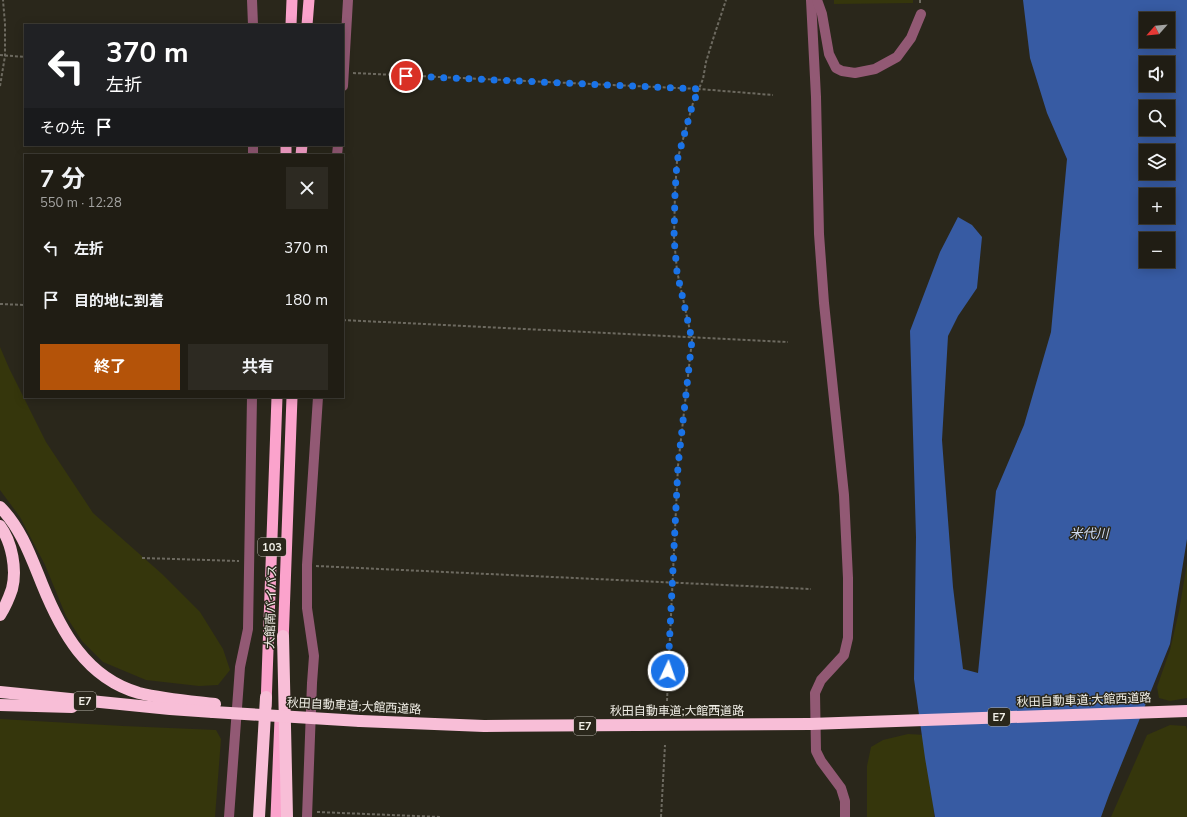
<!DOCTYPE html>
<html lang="ja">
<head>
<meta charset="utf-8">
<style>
  body { margin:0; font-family:"Nunito Sans","Noto Sans JP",sans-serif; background:#2d2a22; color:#f1f3f6; height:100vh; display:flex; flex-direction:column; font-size:15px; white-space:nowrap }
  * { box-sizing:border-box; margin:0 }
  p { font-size:13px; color:#a2a2a0 }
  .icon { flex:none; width:22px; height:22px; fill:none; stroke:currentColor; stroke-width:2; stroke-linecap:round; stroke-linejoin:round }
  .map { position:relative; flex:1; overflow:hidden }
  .drawer { position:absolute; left:24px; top:154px; width:320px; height:244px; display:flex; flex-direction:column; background:#201d14; border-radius:0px; box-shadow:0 2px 10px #0003,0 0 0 1px #3d3b34 }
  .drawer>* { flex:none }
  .guide { position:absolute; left:24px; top:24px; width:320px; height:122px; border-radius:0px; box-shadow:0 2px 10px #0003,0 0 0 1px #3d3b34; background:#202124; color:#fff; overflow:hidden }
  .needle { width:26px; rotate:243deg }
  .fabs { position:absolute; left:1139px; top:12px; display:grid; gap:8px }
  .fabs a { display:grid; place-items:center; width:36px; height:36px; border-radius:0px; background:#201d14; box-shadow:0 2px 10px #0003,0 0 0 1px #3d3b34; font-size:20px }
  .pin { position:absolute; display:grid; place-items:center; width:34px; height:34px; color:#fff; margin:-17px; border:2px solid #fff; border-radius:50%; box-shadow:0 1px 4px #0007 }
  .me { position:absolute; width:44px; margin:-22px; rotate:3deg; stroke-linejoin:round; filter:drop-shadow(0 0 3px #0008) }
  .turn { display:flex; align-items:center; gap:14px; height:84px; padding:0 16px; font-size:18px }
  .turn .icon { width:52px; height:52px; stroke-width:2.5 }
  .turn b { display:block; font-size:28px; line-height:34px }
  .then { display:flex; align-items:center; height:38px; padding:0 16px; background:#0003; gap:8px; font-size:15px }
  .round { display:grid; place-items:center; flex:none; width:42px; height:42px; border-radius:0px; background:#2d2a22 }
  .head { display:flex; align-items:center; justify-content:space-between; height:68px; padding:0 16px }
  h1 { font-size:24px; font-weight:700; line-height:30px }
  .button { display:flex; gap:8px; margin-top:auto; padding:8px 16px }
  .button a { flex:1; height:46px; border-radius:0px; background:#b45309; color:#fff; font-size:16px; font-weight:700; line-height:46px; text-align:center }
  .button a+a { background:#2d2a22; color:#f1f3f6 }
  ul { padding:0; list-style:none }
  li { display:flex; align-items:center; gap:12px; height:52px; padding:0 16px }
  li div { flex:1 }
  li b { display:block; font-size:15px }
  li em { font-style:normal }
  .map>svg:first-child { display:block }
  .green { fill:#35360c }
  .water { fill:#375ba3; fill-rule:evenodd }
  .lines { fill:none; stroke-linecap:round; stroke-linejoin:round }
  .path { stroke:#6d6a60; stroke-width:2; stroke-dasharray:3 2; stroke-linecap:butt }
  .minor { stroke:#925974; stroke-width:10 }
  .trunk { stroke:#fba3cc; stroke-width:11 }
  .motorway { stroke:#f8bed7; stroke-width:12 }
  .motorway-bridge { stroke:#f8bed7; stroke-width:12 }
  .route { stroke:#1a73e8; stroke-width:7; stroke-dasharray:0 12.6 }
  .labels { text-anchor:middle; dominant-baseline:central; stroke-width:3; stroke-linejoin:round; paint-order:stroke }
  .shield { fill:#2a271b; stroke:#b5b3aa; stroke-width:1 }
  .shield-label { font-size:11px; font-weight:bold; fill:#f1efe7 }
  .street-label { font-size:12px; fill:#f1efe7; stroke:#2a271b }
  .water-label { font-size:13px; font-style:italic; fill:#ced9ee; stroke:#2a271b }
</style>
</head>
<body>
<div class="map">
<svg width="1187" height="817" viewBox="0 0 1187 817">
  <rect width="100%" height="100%" fill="#2a271b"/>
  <g class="green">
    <path d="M834,0H913V3L834,4Z"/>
    <path d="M0,347L9,368L46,442L93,513L162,574L200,612L223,649L230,670L218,685L199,686L146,680L103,662L82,641L66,616L45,565L20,517L0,490Z"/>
    <path d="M1187,563V698L1170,701L1159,698L1157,687L1170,650L1179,611Z"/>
    <path d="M0,719L123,726L216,730L221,739L215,817H0Z"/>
    <path d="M1170,725L1186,726L1187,730V817H1111L1147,735Z"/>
    <path d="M908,734L926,735L932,763L934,817H867V766L871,747L883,740Z"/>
  </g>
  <path class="water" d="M1023,0H1187V539L1170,644L1109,795L1101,817H935L925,758L914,679L916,537L910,331L940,252L958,217L972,225L982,237L977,288L958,316L948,336L942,440L953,587L963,669L978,673L996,491L1024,425L1051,332L1067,159L1047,113L1030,58ZM1146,19H1168V41H1146ZM1146,63H1168V85H1146ZM1146,107H1168V129H1146ZM1146,151H1168V173H1146ZM1146,195H1168V217H1146ZM1146,239H1168V261H1146Z"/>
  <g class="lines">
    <g class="path">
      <path d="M920,0V5"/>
      <path d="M0,55L25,57"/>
      <path d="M353,73L699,89L773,95"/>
      <path d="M0,86L5,56V24L3,0"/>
      <path d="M0,304L25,305"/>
      <path d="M343,320L788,342"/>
      <path d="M142,558L239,561"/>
      <path d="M316,566L811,589"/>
      <path d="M667,701L678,466L692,340L677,271L674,238L675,193L677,161L693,103L703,79L706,62L714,36L726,0"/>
      <path d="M317,812L441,817"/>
      <path d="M661,817L665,745"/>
    </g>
    <g class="minor">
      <path d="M252,0L253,25"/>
      <path d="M811,0L816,97L819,234L824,303L844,495L848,578V638L844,655L821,680L815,693L816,751L821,761L841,788L845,801V817"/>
      <path d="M817,0L822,14L829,54L836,68L842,71L855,73L875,69L897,57L911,38L921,14"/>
      <path d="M343,86L348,0"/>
      <path d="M253,155V145"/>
      <path d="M337,155L338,145"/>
      <path d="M229,817L240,667L248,629L252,397"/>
      <path d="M307,817L312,683L314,656L307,608V565L318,397"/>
    </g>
    <g class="trunk">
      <path d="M291,25L292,0"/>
      <path d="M307,25L309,0"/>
      <path d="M286,155V145"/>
      <path d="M301,155L302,145"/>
      <path d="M283,644L292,397"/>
      <path d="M266,706L277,397"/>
      <path d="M276,817L280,719"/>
    </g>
    <g class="motorway">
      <path d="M0,507C21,528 31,557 42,584C61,631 86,678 139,693C164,699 189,701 215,704"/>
      <path d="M0,526C12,542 17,570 12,589C9,598 5,607 0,615"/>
      <path d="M283,636L287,817"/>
      <path d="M0,692L170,709L213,712"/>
      <path d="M0,705L72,707"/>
      <path d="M360,721L484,726L810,724"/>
      <path d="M259,817L266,697"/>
    </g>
    <g class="motorway-bridge">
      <path d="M213,712L360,721"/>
      <path d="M810,724L1187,711"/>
    </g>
  </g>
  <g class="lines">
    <path class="route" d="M406,76L699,89L693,103L677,161L675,193L674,238L677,272L692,340L678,466L668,671"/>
  </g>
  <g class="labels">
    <g class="shield">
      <rect x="258" y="538" width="28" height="18" rx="3"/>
      <rect x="74" y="692" width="22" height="18" rx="3"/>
      <rect x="988" y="708" width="22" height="18" rx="3"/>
      <rect x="574" y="717" width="22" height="18" rx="3"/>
    </g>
    <g class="shield-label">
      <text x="272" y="547">103</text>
      <text x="85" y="701">E7</text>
      <text x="999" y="717">E7</text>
      <text x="585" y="726">E7</text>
    </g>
    <g class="street-label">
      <text transform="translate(271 607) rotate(-88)">大館南バイパス</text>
      <text transform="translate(1084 700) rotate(-2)">秋田自動車道;大館西道路</text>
      <text transform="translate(354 706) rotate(3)">秋田自動車道;大館西道路</text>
      <text x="677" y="711">秋田自動車道;大館西道路</text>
    </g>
    <g class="water-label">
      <text x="1089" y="534">米代川</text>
    </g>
  </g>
</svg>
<div class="fabs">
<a><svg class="needle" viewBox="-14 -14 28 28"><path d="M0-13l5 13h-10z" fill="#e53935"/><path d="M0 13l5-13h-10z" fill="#a2a2a0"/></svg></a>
<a><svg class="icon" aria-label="sound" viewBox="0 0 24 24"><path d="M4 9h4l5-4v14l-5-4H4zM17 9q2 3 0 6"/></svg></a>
<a><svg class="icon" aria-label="search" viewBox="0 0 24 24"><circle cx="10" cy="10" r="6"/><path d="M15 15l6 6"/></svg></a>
<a><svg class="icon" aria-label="layers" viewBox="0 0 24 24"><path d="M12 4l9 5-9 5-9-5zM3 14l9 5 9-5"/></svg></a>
<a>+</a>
<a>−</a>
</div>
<div class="pin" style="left:406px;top:76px;background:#d93025"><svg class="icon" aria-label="arrive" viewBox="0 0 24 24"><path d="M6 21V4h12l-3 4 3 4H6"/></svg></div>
<svg class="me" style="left:668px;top:671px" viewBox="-20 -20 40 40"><circle r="17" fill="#1a73e8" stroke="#fff" stroke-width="3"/><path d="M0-11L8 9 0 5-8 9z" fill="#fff"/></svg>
<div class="guide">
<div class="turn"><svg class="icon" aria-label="left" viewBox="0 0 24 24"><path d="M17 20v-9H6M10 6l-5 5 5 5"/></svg><div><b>370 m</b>左折</div></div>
<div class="then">その先<svg class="icon" aria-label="arrive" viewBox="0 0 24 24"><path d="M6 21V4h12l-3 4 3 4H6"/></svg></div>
</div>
<section class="drawer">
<div class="head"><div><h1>7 分</h1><p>550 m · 12:28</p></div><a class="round"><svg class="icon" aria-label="close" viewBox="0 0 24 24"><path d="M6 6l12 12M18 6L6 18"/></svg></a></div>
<ul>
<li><svg class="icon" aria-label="left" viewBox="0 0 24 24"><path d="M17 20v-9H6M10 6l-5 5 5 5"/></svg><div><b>左折</b></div><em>370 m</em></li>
<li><svg class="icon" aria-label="arrive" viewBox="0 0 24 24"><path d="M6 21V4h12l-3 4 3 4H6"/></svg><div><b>目的地に到着</b></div><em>180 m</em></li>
</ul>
<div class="button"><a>終了</a><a>共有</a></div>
</section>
</div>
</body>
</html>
